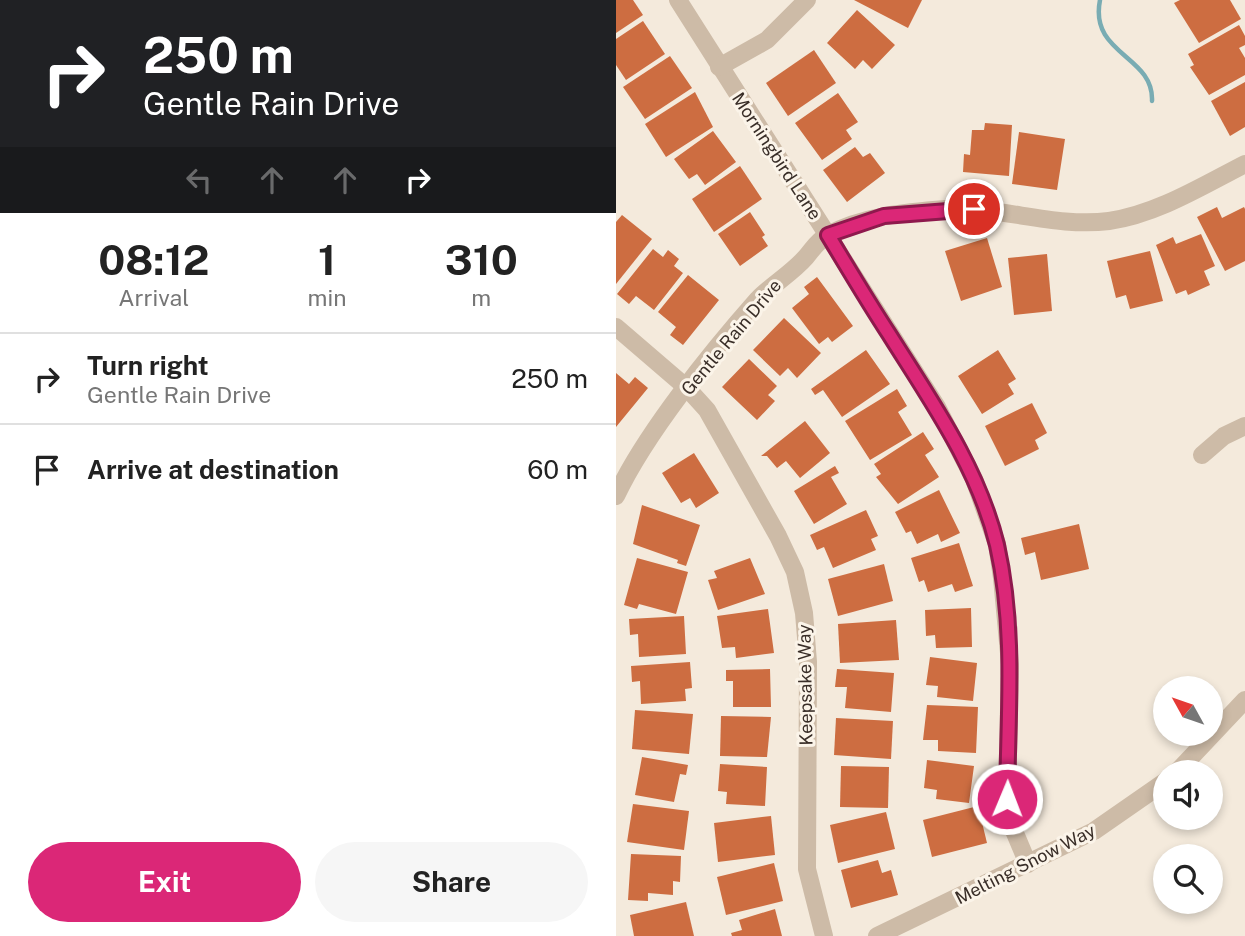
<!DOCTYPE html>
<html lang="en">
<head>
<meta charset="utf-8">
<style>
  body { margin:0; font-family:"Public Sans",sans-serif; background:#f6f6f6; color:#222; height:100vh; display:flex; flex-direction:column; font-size:26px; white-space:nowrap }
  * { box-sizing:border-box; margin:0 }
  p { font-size:23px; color:#767676 }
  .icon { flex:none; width:38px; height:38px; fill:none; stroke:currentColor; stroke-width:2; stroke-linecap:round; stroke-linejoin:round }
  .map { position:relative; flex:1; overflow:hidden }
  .drawer { display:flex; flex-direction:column; background:#fff; width:616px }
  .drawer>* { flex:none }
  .banner { background:#202124; color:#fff; overflow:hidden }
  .needle { width:46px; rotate:310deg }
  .controls { position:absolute; left:537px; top:676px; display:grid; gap:14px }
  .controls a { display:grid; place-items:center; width:70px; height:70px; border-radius:50%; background:#fff; box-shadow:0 4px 10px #0003; font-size:35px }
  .pin { position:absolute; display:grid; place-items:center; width:60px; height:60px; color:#fff; margin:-30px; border:4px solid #fff; border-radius:50%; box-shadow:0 2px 7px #0007 }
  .me { position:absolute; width:77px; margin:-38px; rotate:1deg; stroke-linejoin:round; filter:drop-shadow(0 0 5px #0008) }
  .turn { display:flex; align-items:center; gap:24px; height:147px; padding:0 28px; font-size:32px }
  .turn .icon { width:91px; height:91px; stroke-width:2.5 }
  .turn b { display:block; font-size:49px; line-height:60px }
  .lanes { display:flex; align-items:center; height:66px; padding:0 28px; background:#0003; justify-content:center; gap:35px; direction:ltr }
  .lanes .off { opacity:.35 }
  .eta { display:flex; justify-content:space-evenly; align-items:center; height:119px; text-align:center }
  .eta b { font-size:42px; font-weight:700; line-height:49px }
  .button { display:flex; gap:14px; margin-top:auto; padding:14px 28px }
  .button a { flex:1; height:80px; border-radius:42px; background:#db2777; color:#fff; font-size:28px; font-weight:700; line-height:80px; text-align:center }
  .button a+a { background:#f6f6f6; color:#222 }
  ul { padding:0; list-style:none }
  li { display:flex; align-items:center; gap:21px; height:91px; padding:0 28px; border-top:2px solid #e0e0e0 }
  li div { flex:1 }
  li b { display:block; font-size:26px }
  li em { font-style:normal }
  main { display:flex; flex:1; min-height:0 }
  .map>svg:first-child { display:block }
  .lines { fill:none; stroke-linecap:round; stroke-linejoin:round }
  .stream { stroke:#79acb3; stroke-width:4.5 }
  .building { fill:#cd6d41 }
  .minor { stroke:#cdbba7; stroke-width:18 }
  .route-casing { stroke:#8e194d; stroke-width:18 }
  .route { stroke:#db2777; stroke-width:12 }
  .labels { text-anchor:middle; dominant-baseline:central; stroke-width:6; stroke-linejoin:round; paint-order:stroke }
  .street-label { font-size:18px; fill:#392e28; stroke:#fbf4e9 }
</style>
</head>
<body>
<main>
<section class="drawer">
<div class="banner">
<div class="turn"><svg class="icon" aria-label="right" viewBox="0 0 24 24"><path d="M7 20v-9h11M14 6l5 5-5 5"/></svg><div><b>250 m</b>Gentle Rain Drive</div></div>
<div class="lanes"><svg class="icon off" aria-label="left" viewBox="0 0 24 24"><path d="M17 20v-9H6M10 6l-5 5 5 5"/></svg><svg class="icon off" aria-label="ahead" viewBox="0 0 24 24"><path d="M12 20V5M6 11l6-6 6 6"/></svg><svg class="icon off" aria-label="ahead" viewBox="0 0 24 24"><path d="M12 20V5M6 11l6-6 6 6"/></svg><svg class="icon" aria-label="right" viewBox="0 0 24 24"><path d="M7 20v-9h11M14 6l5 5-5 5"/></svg></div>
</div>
<div class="eta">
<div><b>08:12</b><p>Arrival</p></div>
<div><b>1</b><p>min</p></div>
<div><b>310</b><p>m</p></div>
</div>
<ul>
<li><svg class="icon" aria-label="right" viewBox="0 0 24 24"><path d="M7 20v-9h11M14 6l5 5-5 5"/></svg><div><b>Turn right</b><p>Gentle Rain Drive</p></div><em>250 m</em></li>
<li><svg class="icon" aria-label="arrive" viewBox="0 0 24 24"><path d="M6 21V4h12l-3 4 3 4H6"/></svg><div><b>Arrive at destination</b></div><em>60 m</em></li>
</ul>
<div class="button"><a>Exit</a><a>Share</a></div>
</section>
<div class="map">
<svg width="629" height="936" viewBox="0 0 629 936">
  <rect width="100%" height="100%" fill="#f4eadc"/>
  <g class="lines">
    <path class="stream" d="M484,0C473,55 538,55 536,101"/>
  </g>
  <g class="building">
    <path d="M0,0H17L27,15L0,33Z"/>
    <path d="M238,0H306L292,28Z"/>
    <path d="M564,0H614L625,19L583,43L558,3Z"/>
    <path d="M241,10L279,45L256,69L247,60L239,69L211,43Z"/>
    <path d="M27,21L49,54L10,80L0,65V39Z"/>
    <path d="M623,25L629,36V45L623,48L629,58V75L593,95L574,67L578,65L572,54Z"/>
    <path d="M198,50L220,83L172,116L150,83Z"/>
    <path d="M54,56L76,88L29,119L7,87Z"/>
    <path d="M629,82V127L614,136L595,101Z"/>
    <path d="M79,92L97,127L50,157L29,124Z"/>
    <path d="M222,93L242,122L230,130L236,139L206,160L179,123Z"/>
    <path d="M369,123L396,125L393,176L347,172L348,154L354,155L356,130H368Z"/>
    <path d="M97,131L120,162L89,185L81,174L73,179L58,159Z"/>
    <path d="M403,132L449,139L441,190L396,184Z"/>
    <path d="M239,147L247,157L254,153L269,173L231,202L207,170Z"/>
    <path d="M124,166L146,199L98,232L76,199Z"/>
    <path d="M601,207L606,218L628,207L629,209V261L609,271L581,217Z"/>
    <path d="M134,212L149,235L146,237L152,246L124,266L102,234Z"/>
    <path d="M6,215L36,239L0,284V222Z"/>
    <path d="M585,234L599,266L588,271L594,285L572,295L570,290L560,294L540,245L557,237L560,244Z"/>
    <path d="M371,238L386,287L345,301L329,251Z"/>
    <path d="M37,249L47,257L52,250L63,259L58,266L67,273L38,310L20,296L13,304L1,294Z"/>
    <path d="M534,251L547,301L514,309L510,295L500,298L491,261Z"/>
    <path d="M431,254L436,311L398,315L392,258Z"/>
    <path d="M72,275L103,300L67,345L54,335L60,327L42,312Z"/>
    <path d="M201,277L237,326L216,342L212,337L203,344L176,308L193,294L188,287Z"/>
    <path d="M168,318L205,353L181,378L172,368L164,376L137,350Z"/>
    <path d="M250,350L274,384L226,417L207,390L199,395L195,389Z"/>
    <path d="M382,350L400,379L392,384L398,394L366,414L342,376Z"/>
    <path d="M133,359L161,386L152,395L159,401L141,420L106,387Z"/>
    <path d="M0,373L13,384L19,377L32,388L0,427Z"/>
    <path d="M281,389L291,406L282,412L296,435L254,460L229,421Z"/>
    <path d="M416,403L431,433L419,440L423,449L389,466L369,426Z"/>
    <path d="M189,421L214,453L184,478L170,461L161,468L151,456H145Z"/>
    <path d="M307,432L318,449L309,455L323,477L282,504L260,477L265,474L258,464Z"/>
    <path d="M78,453L103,493L80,508L74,498L65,503L46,473Z"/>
    <path d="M219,466L223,473L215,477L231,504L198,524L178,491Z"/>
    <path d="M323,490L344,533L325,542L322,534L301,544L295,531L290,533L279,512Z"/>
    <path d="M26,505L84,525L70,566L61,563L62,560L17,544Z"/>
    <path d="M250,510L262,536L255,539L260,550L217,568L208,547L201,550L194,535Z"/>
    <path d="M463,524L473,569L425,580L419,552L409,555L405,538Z"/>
    <path d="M343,543L357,586L339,592L336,584L312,592L308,580L303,582L295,558Z"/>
    <path d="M21,558L72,572L60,614L23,604L21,609L8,605Z"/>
    <path d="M134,558L149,594L102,610L92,580L101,578L98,571Z"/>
    <path d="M268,564L277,601L222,616L212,579Z"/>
    <path d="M355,608L356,647L320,648L319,635L310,636L309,610Z"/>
    <path d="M152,609L158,653L120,658L119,647L106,648L101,616Z"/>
    <path d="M68,616L70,654L23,657L22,634L14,635L13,619Z"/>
    <path d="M280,620L283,660L224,663L222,624Z"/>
    <path d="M314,657L361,663L357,701L321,697L322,686L310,685Z"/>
    <path d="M74,662L76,688L69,689L70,701L25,704L24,681L16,682L15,666Z"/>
    <path d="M154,669L155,707H117V681H110V670Z"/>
    <path d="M221,669L278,673L275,712L229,708L231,687H219Z"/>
    <path d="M311,705L362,707L360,753L322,751V740H307Z"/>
    <path d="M19,710L77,714L73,754L16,749Z"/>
    <path d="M105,716L155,717L151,757L104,756Z"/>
    <path d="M220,718L277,721L275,759L218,755Z"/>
    <path d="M26,757L72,765L70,775L64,774L58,802L19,795Z"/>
    <path d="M311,760L358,766L353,803L320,799L321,790L308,788Z"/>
    <path d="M104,764L151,767L149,806L110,804L111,792L102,791Z"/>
    <path d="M225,766L273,767L272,808L224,807Z"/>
    <path d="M17,804L73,811L68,850L11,842Z"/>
    <path d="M362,806L371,843L316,857L307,820Z"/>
    <path d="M270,812L279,849L222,863L214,825Z"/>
    <path d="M155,816L159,855L102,862L98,823Z"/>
    <path d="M15,854L65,856L64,882L57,881V895L32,893V901L12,900Z"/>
    <path d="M262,860L266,873L275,870L282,895L235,908L225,870Z"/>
    <path d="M158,863L167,901L110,915L101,877Z"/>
    <path d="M70,902L78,936H18L14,915Z"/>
    <path d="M159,909L166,936H116L115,933L126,930L123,920Z"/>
  </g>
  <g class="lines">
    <g class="minor">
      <path d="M62,0L321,407L358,479L381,544L386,578L394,664L391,799L396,826L412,864"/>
      <path d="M103,67L151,40L191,0"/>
      <path d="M0,327L71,388L91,410L162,536L179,572L188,613L192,662L191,869L208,936"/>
      <path d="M586,455L608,436L629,426"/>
      <path d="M0,496C29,434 96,351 142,299C157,284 176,273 190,257C197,249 201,241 212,235C246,216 291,212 330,209C384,206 439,228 493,221C541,214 586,186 629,164"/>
      <path d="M561,772L629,700"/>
      <path d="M261,936L478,831L550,781"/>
    </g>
  </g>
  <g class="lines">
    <defs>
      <path id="route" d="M358,209L268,216L212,235C232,268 252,302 273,334C315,401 362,467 381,545C400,629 392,714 391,799"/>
    </defs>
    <use href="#route" class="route-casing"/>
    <use href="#route" class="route"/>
  </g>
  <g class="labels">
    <g class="street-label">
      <text transform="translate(161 156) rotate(57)">Morningbird Lane</text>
      <text transform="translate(115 337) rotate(-50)">Gentle Rain Drive</text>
      <text transform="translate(189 685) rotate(-91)">Keepsake Way</text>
      <text transform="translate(409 864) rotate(-27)">Melting Snow Way</text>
    </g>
  </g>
</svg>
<div class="controls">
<a><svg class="needle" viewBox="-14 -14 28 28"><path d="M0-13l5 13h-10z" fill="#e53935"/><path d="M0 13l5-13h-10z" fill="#767676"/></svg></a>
<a><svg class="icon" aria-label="sound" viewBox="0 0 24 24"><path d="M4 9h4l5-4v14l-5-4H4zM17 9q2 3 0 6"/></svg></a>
<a><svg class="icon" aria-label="search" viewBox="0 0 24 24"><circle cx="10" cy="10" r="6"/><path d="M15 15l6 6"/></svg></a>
</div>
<div class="pin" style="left:358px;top:209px;background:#d93025"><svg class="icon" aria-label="arrive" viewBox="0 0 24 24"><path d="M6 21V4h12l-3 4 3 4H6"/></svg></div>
<svg class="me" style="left:391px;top:799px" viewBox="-20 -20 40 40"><circle r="17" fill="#db2777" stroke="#fff" stroke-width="3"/><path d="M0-11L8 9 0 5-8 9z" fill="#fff"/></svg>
</div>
</main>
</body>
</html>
